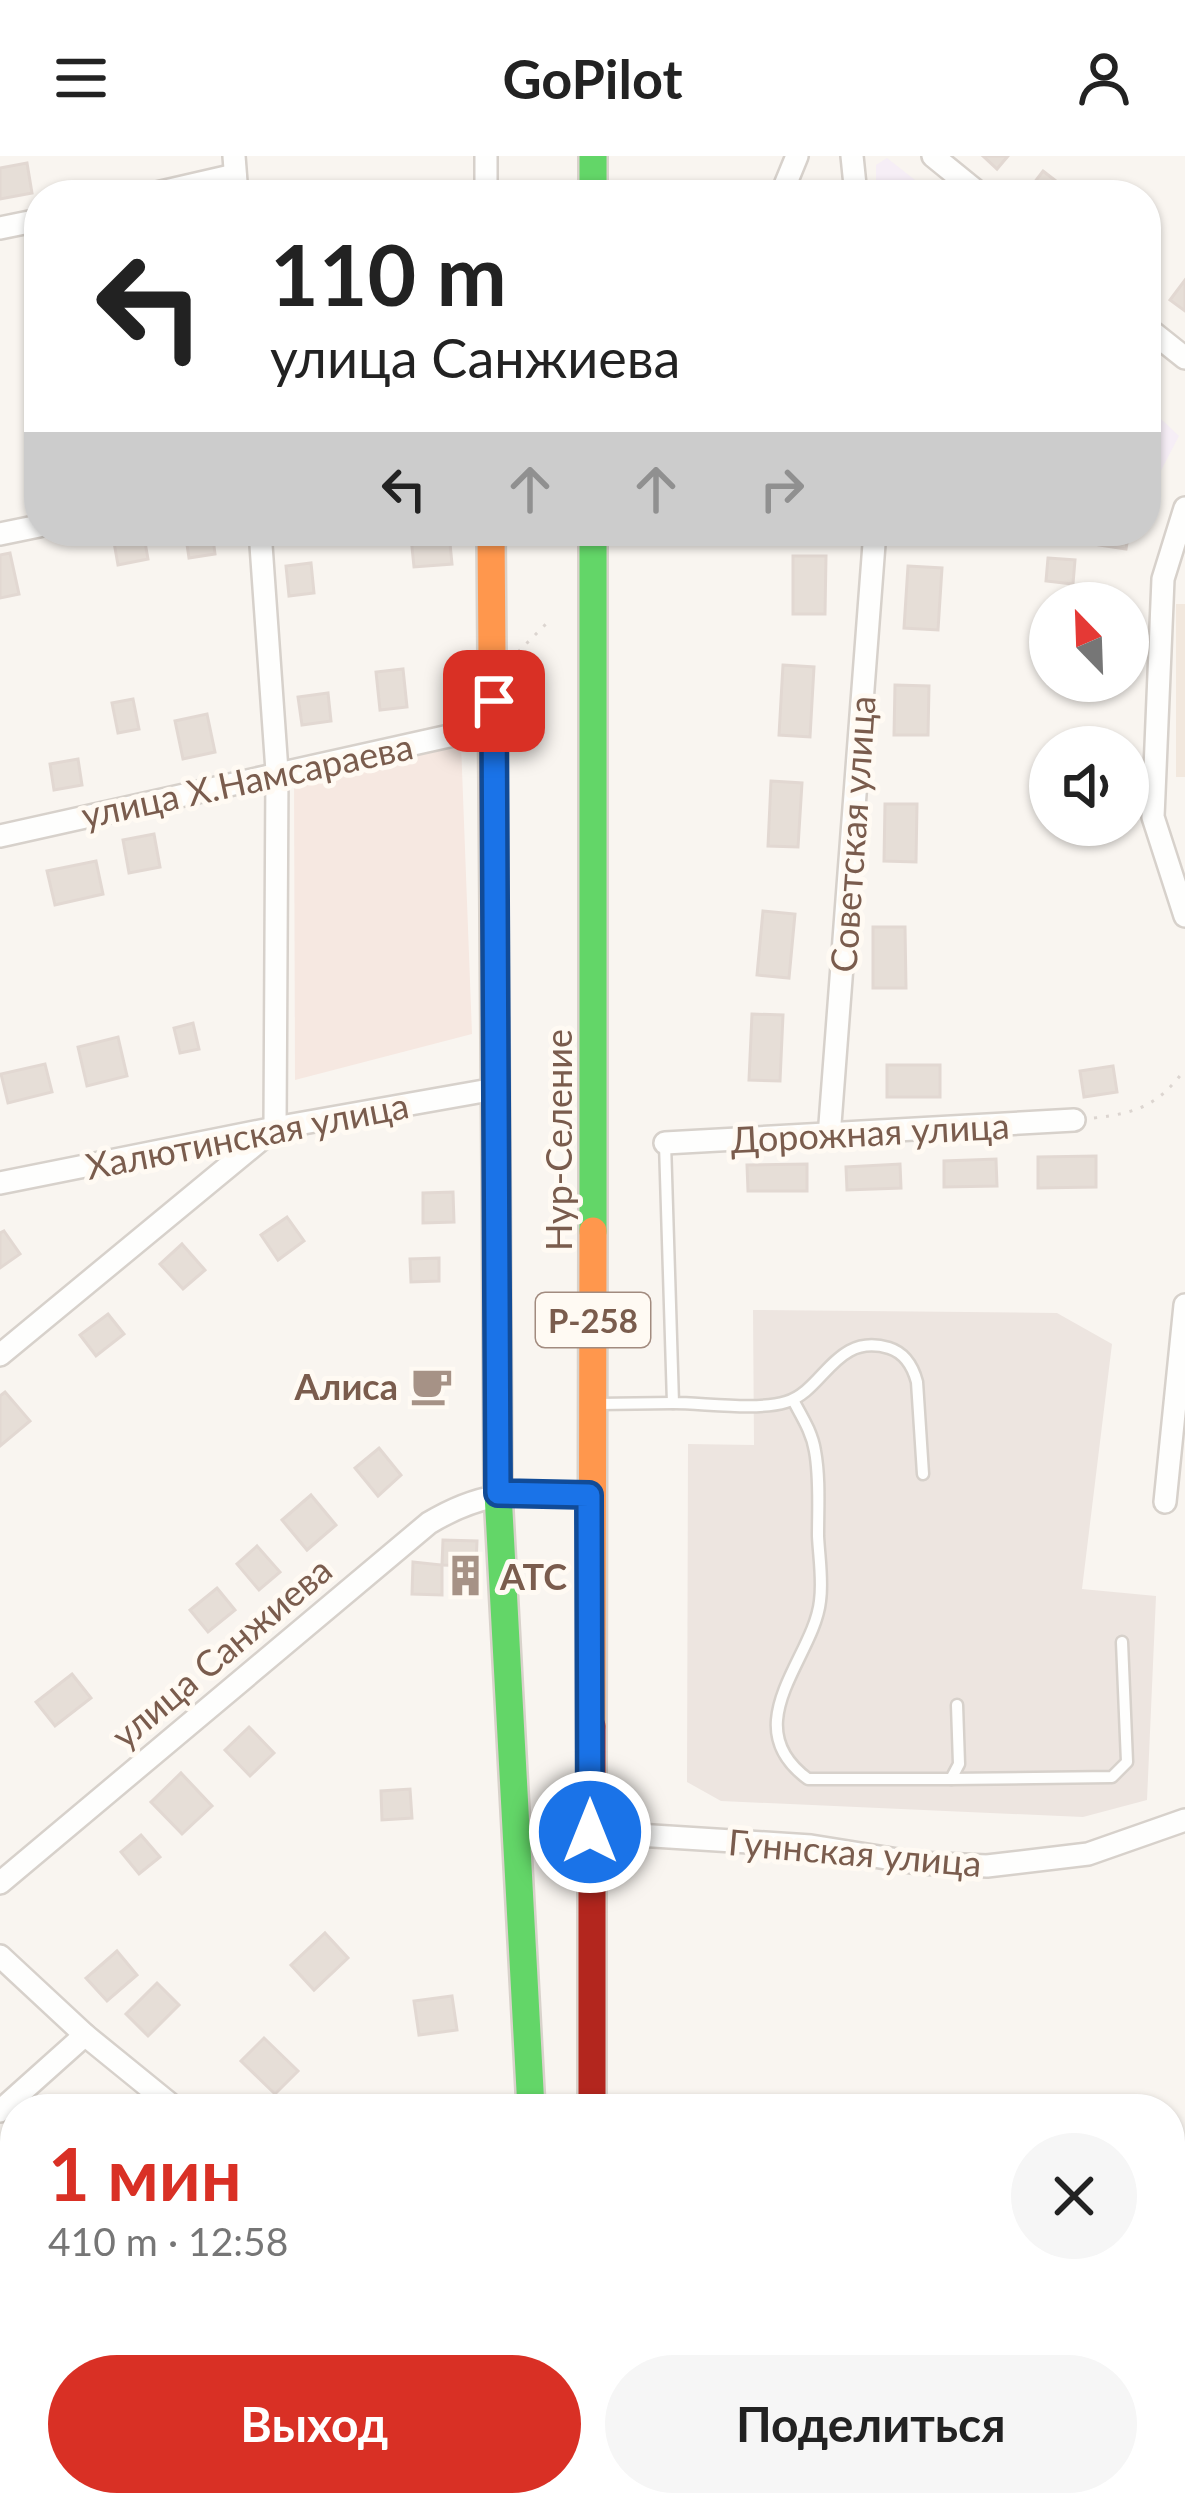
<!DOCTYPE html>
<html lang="ru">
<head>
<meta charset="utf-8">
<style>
  body { margin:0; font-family:Lato,sans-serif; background:#f6f6f6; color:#222; height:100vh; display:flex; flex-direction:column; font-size:45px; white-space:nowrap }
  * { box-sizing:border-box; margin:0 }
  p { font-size:39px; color:#767676 }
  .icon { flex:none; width:66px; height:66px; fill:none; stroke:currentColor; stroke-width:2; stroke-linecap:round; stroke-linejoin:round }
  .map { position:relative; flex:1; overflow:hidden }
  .details { position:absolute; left:0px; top:1938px; width:1185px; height:423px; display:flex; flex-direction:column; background:#fff; border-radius:48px 48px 0 0; box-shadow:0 3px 9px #0004 }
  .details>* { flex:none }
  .top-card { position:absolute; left:24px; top:24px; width:1137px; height:366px; border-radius:48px; box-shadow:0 3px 9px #0004; background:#fff; color:#222; overflow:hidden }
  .needle { width:78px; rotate:337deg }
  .tools { position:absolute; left:1029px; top:426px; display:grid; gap:24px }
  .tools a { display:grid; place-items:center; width:120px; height:120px; border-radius:50%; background:#fff; box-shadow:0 3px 9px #0004; font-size:60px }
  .pin { position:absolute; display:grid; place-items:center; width:102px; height:102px; color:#fff; margin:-51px; border-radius:24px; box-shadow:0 6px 18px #0006 }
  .me { position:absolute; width:132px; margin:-66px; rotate:0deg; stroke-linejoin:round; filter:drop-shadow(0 0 9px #0008) }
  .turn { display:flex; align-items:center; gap:42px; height:252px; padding:0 48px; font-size:54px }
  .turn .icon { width:156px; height:156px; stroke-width:2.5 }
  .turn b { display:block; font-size:84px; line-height:102px }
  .lanes { display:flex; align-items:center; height:114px; padding:0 48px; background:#0003; justify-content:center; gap:60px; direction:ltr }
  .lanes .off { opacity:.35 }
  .round { display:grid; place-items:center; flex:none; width:126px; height:126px; border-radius:63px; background:#f6f6f6 }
  .head { display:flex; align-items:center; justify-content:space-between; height:204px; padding:0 48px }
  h1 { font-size:72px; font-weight:700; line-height:90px; color:#d93025 }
  .action { display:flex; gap:24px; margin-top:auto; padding:24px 48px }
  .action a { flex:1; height:138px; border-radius:72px; background:#d93025; color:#fff; font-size:48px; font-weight:700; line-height:138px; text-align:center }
  .action a+a { background:#f6f6f6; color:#222 }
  header { display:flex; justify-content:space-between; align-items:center; height:156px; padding:0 48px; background:#fff; font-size:54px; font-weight:700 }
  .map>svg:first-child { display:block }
  .residential { fill:#f2e8de }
  .commercial { fill:#f6e8e1 }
  .industrial { fill:#ede5e0 }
  .education { fill:#f6eef6 }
  .building { fill:#e6ded7; stroke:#e2d8d2; stroke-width:3 }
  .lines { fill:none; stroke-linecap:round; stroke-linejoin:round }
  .lane-casing { stroke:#d7d1cb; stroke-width:15 }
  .street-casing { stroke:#d7d1cb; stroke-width:26 }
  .fast-casing { stroke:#d9d2cb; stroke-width:32 }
  .slow-casing { stroke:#d9d2cb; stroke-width:32 }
  .jam-casing { stroke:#d9d2cb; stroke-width:32 }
  .path { stroke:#dcd5d0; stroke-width:3; stroke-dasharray:3 9; stroke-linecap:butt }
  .lane { stroke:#fefefd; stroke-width:10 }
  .street { stroke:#fefefd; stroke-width:21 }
  .fast { stroke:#63d668; stroke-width:27 }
  .slow { stroke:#ff974d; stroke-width:27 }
  .jam { stroke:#b3261e; stroke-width:27 }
  .route-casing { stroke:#114b97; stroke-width:30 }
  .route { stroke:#1a73e8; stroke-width:21 }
  .labels { text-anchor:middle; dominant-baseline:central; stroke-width:10; stroke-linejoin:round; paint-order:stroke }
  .shield { fill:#fffaf3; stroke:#a28b7f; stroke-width:3 }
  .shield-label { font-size:33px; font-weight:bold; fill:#7a5c4d }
  .street-label { font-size:36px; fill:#7a5c4d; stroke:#fffaf3 }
  .poi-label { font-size:36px; font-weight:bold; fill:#7a5c4d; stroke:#fffaf3; text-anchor:end }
</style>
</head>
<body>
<header><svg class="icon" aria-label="menu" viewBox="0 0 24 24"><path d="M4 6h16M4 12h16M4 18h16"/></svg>GoPilot<svg class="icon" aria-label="person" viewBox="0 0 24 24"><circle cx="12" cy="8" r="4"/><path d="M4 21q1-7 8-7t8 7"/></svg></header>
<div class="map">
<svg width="1185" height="2360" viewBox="0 0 1185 2360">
  <rect width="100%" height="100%" fill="#f9f5f0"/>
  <rect class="residential" x="1176" y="448" width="9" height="173"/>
  <path class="commercial" d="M461,587L472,878L295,924L294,624Z"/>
  <path class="industrial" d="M753,1154L1057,1157L1112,1188L1082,1433L1156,1440L1147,1644L1083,1661L721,1645L687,1626L688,1288L754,1289Z"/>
  <g class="education">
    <path d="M887,2L934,39H876V9Z"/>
    <path d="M1146,249L1179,280L1156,324L1146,323Z"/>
    <path d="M959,375H1088L1085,384Z"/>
  </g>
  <g class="building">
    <path d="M983,0H1008L997,13Z"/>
    <path d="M27,7L32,37L0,43V12Z"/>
    <path d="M1043,15L1074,39H1034L1028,35Z"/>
    <path d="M1185,124V155L1170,144Z"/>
    <path d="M112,375H143L148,403L118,409Z"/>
    <path d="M185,375H212L215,398L189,402Z"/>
    <path d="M1101,375H1129L1126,393L1099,389Z"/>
    <path d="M449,377L452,408L414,411L411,381Z"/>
    <path d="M10,397L19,438L0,442V399Z"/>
    <path d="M793,400H826L825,458H793Z"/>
    <path d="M1048,402L1075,404L1073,428L1046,425Z"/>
    <path d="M311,407L314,437L289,440L286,410Z"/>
    <path d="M908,410L942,412L938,474L904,472Z"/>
    <path d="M783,509L814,511L810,581L779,579Z"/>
    <path d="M403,513L407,551L380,554L376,516Z"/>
    <path d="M895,529L929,530L928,579H894Z"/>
    <path d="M328,537L331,565L302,569L298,541Z"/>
    <path d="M133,543L139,573L118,577L112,547Z"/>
    <path d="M207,558L215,596L183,603L175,565Z"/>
    <path d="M78,603L82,629L54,634L50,608Z"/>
    <path d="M771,625L802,627L798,691L768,690Z"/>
    <path d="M885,648H917L916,706L884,705Z"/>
    <path d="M154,678L160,711L129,717L123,684Z"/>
    <path d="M96,705L103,738L55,749L47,715Z"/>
    <path d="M763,755L795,758L789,822L757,819Z"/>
    <path d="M873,771H905L906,832H873Z"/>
    <path d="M752,858L783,859L780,925L749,924Z"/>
    <path d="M193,867L199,893L180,897L174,872Z"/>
    <path d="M118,881L127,920L87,930L78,891Z"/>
    <path d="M45,908L52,936L8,947L1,918Z"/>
    <rect x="887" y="909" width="53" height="32"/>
    <path d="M1113,910L1117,936L1084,941L1080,915Z"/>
    <path d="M1096,1000V1031L1038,1032V1001Z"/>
    <path d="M996,1003L997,1030L944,1031V1005Z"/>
    <path d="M807,1008V1035H748L747,1009Z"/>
    <path d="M900,1008L901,1032L847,1034L846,1011Z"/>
    <path d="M453,1036L454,1066L423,1067V1037Z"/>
    <path d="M287,1061L304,1085L278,1104L261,1079Z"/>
    <path d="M4,1075L20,1098L0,1112V1077Z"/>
    <path d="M182,1088L205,1114L183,1133L160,1108Z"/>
    <path d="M439,1102V1125L411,1126L410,1103Z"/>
    <path d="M108,1158L124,1178L96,1200L80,1179Z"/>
    <path d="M5,1236L30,1265L0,1290V1240Z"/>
    <path d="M379,1292L401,1319L378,1340L355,1312Z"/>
    <path d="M311,1339L336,1369L307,1394L282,1364Z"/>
    <path d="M443,1384L477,1385L476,1410L442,1409Z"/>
    <path d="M257,1390L280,1416L259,1434L237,1408Z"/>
    <path d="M413,1406L442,1409V1439L412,1438Z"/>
    <rect x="455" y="1410" width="21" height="21"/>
    <path d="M217,1432L235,1454L208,1476L190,1454Z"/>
    <path d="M72,1518L91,1542L55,1570L36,1546Z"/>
    <path d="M249,1571L274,1597L250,1620L225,1594Z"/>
    <path d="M181,1617L212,1650L182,1678L151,1646Z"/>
    <path d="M410,1633L412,1662L382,1664L381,1635Z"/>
    <path d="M141,1679L160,1701L139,1718L121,1696Z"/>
    <path d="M325,1777L348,1802L314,1834L291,1809Z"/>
    <path d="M117,1795L137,1819L107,1845L86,1822Z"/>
    <path d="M157,1827L179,1849L148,1880L126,1858Z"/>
    <path d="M452,1840L457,1874L419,1879L414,1845Z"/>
    <path d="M264,1882L298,1915L275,1938L241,1905Z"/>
    <path d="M15,2116V2147L0,2133Z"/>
    <path d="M127,2346H154L142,2360Z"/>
    <path d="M456,2346H486L485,2360L455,2358Z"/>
  </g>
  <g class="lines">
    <defs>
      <g id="lane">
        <path d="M665,987L673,1247C704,1247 757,1255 786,1246C824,1235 835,1176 889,1192C905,1197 913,1211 917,1226L923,1318"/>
        <path d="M793,1244C802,1261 812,1276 815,1295C820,1322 818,1352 818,1380C819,1401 823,1424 820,1445C814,1502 734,1569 808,1623H951L959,1608L957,1549"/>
        <path d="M598,1248L673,1247"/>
        <path d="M951,1623L1112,1621L1127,1606L1122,1486"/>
      </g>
      <g id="street">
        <path d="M234,0L237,39"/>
        <path d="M486,0V39"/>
        <path d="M852,0L856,39"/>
        <path d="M933,0L981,39"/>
        <path d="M148,39L235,19"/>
        <path d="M781,39L797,0"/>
        <path d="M0,72L39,64"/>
        <path d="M1146,171L1185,202"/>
        <path d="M1185,352L1163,423L1153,661L1185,760"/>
        <path d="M0,378L39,370"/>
        <path d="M0,680L494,570"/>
        <path d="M829,981L875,375"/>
        <path d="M665,987L1074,964"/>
        <path d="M0,1027L275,972L495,933"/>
        <path d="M0,1199L275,972L277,615L260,375"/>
        <path d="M1165,1346L1185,1149"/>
        <path d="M590,1676L811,1690L917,1707L987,1710L1088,1698L1185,1664"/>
        <path d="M0,1727L429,1367C489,1331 522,1338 589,1339"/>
        <path d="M0,1800L85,1879L176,1953"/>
        <path d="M0,1955L85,1879"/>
        <path d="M0,2212L15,2195"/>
        <path d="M181,2360L193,2346"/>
        <path d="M527,2360V2346"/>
      </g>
      <g id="fast">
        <path d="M593,0V39"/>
        <path d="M496,1012L498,1337L531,1953"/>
        <path d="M593,1075V375"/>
        <path d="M594,2346V2360"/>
      </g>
      <g id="slow">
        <path d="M491,375L496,1012"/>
        <path d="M592,1570L593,1075"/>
      </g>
      <path id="jam" d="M592,1953V1570"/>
    </defs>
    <use href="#lane" class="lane-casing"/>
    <use href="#street" class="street-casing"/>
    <use href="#fast" class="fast-casing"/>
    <use href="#slow" class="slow-casing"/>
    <use href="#jam" class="jam-casing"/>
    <g class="path">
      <path d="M518,496L551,463"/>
      <path d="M1094,962C1137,957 1159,949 1185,913"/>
    </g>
    <use href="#lane" class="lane"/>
    <use href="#street" class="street"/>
    <use href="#fast" class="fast"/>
    <use href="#slow" class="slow"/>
    <use href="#jam" class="jam"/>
  </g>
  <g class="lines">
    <defs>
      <path id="route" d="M494,545L498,1337L589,1339L590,1676"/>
    </defs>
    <use href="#route" class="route-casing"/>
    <use href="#route" class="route"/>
  </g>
  <defs>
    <symbol id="cafe-bare" viewBox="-9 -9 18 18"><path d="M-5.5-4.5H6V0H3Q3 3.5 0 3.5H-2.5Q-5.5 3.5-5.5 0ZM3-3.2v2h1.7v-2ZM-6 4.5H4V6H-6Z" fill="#a69286" stroke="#fffaf3" stroke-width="2.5" paint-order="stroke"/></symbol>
    <symbol id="building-bare" viewBox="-9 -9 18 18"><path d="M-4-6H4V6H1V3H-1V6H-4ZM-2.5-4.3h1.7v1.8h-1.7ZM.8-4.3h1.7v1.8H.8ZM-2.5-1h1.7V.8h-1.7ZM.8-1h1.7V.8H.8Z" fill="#a69286" stroke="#fffaf3" stroke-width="2.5" paint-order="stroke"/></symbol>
  </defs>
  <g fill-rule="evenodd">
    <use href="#cafe-bare" x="402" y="1200" width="59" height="59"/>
    <use href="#building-bare" x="436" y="1390" width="59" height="59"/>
  </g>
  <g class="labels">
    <rect class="shield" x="536" y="1137" width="114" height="54" rx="9"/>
    <g class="shield-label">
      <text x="593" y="1164">Р-258</text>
    </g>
    <g class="street-label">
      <text transform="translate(247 624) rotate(-12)">улица Х.Намсараева</text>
      <text transform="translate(852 678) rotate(-86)">Советская улица</text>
      <text transform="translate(870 976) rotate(-3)">Дорожная улица</text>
      <text transform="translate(247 979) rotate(-11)">Халютинская улица</text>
      <text transform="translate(558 984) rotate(-90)">Нур-Селение</text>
      <text transform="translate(221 1496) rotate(-40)">улица Санжиева</text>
      <text transform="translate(855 1696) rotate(5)">Гуннская улица</text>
    </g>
    <g class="poi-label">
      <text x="398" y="1230">Алиса</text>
      <text x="500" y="1420" text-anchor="start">АТС</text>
    </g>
  </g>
</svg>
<div class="tools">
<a><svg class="needle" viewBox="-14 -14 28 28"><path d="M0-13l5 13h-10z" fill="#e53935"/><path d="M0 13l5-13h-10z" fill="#767676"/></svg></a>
<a><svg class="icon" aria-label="sound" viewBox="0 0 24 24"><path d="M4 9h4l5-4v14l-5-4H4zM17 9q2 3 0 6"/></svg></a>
</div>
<div class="pin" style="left:494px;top:545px;background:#d93025"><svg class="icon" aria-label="arrive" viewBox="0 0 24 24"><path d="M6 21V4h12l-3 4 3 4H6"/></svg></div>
<svg class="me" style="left:590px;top:1676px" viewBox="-20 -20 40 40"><circle r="17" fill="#1a73e8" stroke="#fff" stroke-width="3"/><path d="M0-11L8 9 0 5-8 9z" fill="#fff"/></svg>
<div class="top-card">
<div class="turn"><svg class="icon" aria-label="left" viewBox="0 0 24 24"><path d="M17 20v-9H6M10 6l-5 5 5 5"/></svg><div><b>110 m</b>улица Санжиева</div></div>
<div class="lanes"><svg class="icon" aria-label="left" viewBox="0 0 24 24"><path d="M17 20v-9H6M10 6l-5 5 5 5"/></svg><svg class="icon off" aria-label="ahead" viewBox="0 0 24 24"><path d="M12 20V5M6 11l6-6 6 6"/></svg><svg class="icon off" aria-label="ahead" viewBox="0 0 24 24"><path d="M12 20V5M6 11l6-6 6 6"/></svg><svg class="icon off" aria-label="right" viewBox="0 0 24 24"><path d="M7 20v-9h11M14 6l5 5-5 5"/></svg></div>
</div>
<section class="details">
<div class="head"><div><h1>1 мин</h1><p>410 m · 12:58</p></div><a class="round"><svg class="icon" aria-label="close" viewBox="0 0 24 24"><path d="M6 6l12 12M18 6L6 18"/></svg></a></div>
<div class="action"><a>Выход</a><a>Поделиться</a></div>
</section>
</div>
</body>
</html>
